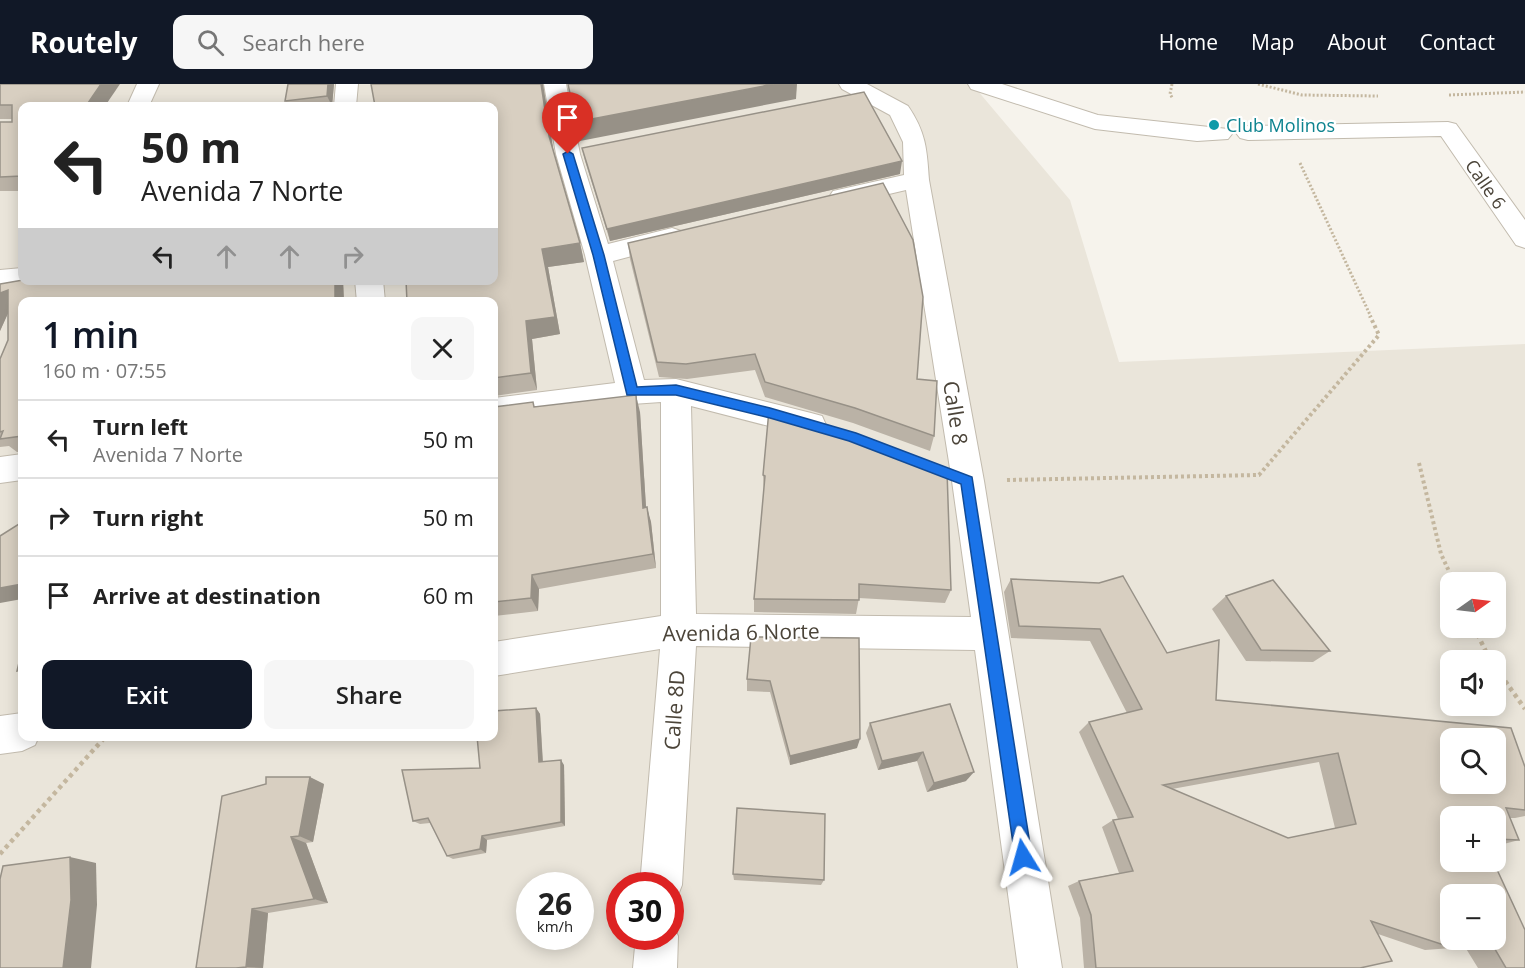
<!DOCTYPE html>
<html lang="en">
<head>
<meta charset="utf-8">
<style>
  body { margin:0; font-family:"Open Sans",sans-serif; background:#f6f6f6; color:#222; height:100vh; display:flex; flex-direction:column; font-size:22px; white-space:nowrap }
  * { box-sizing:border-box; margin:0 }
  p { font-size:20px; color:#767676 }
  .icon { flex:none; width:33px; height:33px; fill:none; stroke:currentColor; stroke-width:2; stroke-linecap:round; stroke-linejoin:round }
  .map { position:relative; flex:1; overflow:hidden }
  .details { position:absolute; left:18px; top:213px; width:480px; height:444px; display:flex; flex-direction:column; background:#fff; border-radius:12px; box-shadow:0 3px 15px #0003 }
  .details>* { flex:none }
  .guide { position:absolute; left:18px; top:18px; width:480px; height:183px; border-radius:12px; box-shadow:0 3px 15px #0003; background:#fff; color:#222; overflow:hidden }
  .needle { width:39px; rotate:76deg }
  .fabs { position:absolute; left:1440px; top:488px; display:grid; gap:12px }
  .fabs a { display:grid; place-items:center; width:66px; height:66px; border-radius:12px; background:#fff; box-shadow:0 3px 15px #0003; font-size:30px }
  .speed { position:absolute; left:516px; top:788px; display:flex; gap:12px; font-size:30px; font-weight:700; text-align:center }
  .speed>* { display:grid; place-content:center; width:78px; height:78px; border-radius:50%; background:#fff; box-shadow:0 3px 15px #0003; line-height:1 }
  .speed small { font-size:15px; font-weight:400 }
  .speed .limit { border:9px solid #d22; background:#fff; color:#111 }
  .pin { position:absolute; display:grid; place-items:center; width:51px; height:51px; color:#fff; margin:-62px -26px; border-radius:50% 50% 50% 0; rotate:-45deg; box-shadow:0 0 6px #0007 }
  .pin .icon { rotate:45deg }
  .me { position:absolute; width:66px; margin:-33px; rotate:352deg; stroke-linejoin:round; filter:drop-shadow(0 0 4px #0008) }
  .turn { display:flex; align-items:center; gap:21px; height:126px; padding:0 24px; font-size:27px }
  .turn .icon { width:78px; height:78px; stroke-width:2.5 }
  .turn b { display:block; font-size:42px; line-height:51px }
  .lanes { display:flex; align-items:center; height:57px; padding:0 24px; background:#0003; justify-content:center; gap:30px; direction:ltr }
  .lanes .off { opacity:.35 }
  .round { display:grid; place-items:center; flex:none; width:63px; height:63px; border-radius:12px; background:#f6f6f6 }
  .head { display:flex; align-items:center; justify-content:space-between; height:102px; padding:0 24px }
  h1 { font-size:36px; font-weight:600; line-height:45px; color:#111827 }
  .cta { display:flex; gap:12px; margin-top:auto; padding:12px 24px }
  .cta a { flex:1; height:69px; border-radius:12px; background:#111827; color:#fff; font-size:24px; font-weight:600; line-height:69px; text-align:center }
  .cta a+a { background:#f6f6f6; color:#222 }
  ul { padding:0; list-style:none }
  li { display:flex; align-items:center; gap:18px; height:78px; padding:0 24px; border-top:2px solid #e0e0e0 }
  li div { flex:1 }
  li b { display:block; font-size:22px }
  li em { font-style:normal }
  header { display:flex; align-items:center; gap:36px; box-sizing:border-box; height:84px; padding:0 30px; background:#111827; color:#fff }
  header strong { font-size:28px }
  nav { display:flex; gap:33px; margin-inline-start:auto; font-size:21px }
  .search { width:420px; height:54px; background:#f6f6f6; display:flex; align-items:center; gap:15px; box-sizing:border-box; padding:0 21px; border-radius:12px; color:#767676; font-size:22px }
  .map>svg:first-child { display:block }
  .residential { fill:#eae5da; fill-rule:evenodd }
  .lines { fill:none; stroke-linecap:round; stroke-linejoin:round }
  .pedestrian-casing { stroke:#c2bbae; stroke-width:2 }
  .minor-casing { stroke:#c2bbae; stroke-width:2 }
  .path-far2 { stroke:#c4b79f; stroke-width:3; stroke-dasharray:2 2; stroke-linecap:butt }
  .path-far1 { stroke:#c4b79f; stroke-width:4; stroke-dasharray:3 3; stroke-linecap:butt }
  .path { stroke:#c4b79f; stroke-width:4.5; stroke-dasharray:4 4; stroke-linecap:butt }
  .pedestrian { fill:#fff; fill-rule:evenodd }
  .minor { fill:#fff; fill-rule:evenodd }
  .wall { fill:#bab2a6; fill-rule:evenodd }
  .shaded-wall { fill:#979187 }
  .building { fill:#d8cfc1; stroke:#979187; stroke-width:1.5; fill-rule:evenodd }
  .route { fill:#1a73e8; stroke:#114b97; stroke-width:1.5 }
  .culture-dot { fill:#0f9aa8; stroke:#fff; stroke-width:2 }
  .labels { text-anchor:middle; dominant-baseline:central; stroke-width:4.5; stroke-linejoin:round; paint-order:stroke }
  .far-culture-label { font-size:18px; fill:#0d838f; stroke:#fff; text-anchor:start }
  .far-street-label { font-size:18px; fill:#4b4439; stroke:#fff }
  .street-label { font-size:21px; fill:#4b4439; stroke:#fff }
</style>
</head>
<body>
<header>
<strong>Routely</strong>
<div class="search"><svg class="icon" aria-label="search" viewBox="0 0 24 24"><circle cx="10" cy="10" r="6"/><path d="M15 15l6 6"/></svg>Search here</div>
<nav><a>Home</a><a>Map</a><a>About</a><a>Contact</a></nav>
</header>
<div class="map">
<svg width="1525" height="884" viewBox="0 0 1525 884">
  <rect width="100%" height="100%" fill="#f6f3ec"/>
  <path class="residential" d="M0,0H972L1070,116L1119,278L1525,260V884H0ZM22,22H494V196H22ZM22,218H494V652H22ZM1450,498H1496V543H1450ZM1450,576H1496V621H1450ZM1450,654H1496V699H1450ZM1450,732H1496V777H1450ZM530,801H580V852H530ZM620,801H670V852H620ZM1450,810H1496V855H1450Z"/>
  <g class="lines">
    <defs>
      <path id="pedestrian" d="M137,0H159L149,22H127Z"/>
      <g id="minor">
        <path d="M336,0H358L356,22H334Z"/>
        <path d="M544,0H566L580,70L608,160L672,144L681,147L685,153L681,159L613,177L644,296L676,295L811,329L822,332L826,341L822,350L811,353L691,322L696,530L971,533L952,397L906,106L842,121L833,119L829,113L833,107L904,91L903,58L890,31L842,5L839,0H867L908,22C926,48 927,66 929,96L984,397L1062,884H1018L975,566L696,562L682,801L676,816L670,818V801H640L660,565L494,592V558L661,532V318L632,320L494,338V314L615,299L585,171L556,70Z"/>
        <path d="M968,0H1002L1098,31L1228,45L1232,50L1228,55L1197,57L1095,45L971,5Z"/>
        <path d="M1448,38L1456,40L1525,136V164L1516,161L1441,52L1248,56L1240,54L1236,49L1240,44L1248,42Z"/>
        <path d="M22,184V196H34L32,201L0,206V186Z"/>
        <path d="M355,196H383L385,218H357Z"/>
        <path d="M22,370V396L0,399V373Z"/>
        <path d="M22,629V652H39L35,661L22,667L0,670V632Z"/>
        <path d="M670,836L678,852L677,884H633L636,852H670Z"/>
      </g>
    </defs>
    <use href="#pedestrian" class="pedestrian-casing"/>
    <use href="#minor" class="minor-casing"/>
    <g class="path-far2">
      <path d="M1172,0L1170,10L1173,15"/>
      <path d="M1258,0L1302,11L1378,12"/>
      <path d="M1449,11L1525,8"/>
      <path d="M1300,79L1371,233"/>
    </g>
    <g class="path-far1">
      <path d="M1419,379L1441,470L1454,498"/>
      <path d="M1007,396L1259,391L1379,251L1370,232"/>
    </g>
    <g class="path">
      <path d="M1474,543L1490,576"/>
      <path d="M1496,584L1525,625"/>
      <path d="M0,770L106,652"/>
    </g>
    <use href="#pedestrian" class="pedestrian"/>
    <use href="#minor" class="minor"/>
  </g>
  <g class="wall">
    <path d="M0,0L22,22V107H0V38H12V35H0Z"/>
    <path d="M288,0H334L332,22H288L285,17Z"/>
    <path d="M371,0H543L553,64L580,159L584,178L548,183L560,250L532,255L537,306L494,312V196Z"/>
    <path d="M582,64L900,90L610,157L585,77Z"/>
    <path d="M628,159L917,295L934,352L930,367L853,339L765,313L755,286L687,295L659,293L630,175Z"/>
    <path d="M23,196H343L344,218H22V368H17L9,362L0,363V275L8,256V229L0,247V200Z"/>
    <path d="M535,322L640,328L646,423L651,438L656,484L539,505L538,527L494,532V323Z"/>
    <path d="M769,326L951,506L945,519L859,514L856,530L754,528V515L764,408L763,391Z"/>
    <path d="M1011,495L1167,569L1216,616L1525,726V732L1515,734H1510L1519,756L1496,762V732H1450L1525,884H1478L1465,863L1425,866L1378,850L1360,884H1084L1080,834L1068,802L1079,797L1119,789L1102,743L1113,736L1118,735L1079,648L1089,638L1127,629L1090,557L1011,554L1004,508ZM1319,678L1335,744L1288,754L1172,705Z"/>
    <path d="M1226,512L1330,567L1313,578L1246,577L1212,525Z"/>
    <path d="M751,553L857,664L790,681L770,608L747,607V595Z"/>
    <path d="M950,620L966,697L927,708L917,677L878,686L866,649L870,639Z"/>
    <path d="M536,624L540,630L543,678L564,681L565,742L487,756L486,769L453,775L447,772L430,739L420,740L413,737L480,684Z"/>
    <path d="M324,700L313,758L306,759L328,819L268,829L263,884H196Z"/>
    <path d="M733,790L824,796L821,801L734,796Z"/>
  </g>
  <g class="shaded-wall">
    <path d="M101,0H120L105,22H86Z"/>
    <path d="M328,0H334L332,22L327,12Z"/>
    <path d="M541,0H543L554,71L549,52Z"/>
    <path d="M774,0H797L796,15L580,57L576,38Z"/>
    <path d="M902,77L900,90L610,157L607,145Z"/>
    <path d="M580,159L584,178L548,183L560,250L532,255L537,306L531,289L526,237L542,165Z"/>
    <path d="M335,196H343L344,218H335Z"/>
    <path d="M0,200L8,206L10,225L0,247Z"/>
    <path d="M636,311L640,328L647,439L643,424Z"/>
    <path d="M647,423L651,438L656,484L653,470Z"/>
    <path d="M532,491L539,505L538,527L531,514Z"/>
    <path d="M22,500V515L0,519V504Z"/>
    <path d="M536,624L540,630L543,683L539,678Z"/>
    <path d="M860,655L857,664L790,681V672Z"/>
    <path d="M923,668L917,677L878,686L882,677Z"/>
    <path d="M561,676L564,681L565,742L561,738Z"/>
    <path d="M974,688L966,697L927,708L934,699Z"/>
    <path d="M310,693L324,700L313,758L299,752Z"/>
    <path d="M482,752L487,756L486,769L480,765Z"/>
    <path d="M291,753L306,759L328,819L314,815Z"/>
    <path d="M70,773L96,779L97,821L91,884H63Z"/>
    <path d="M252,825L268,829L263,884L246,883Z"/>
  </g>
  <g class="building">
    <path d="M0,0H101L86,22H22V92L0,93V38H12V21H0Z"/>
    <path d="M288,0H328L327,12L285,17Z"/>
    <path d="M371,0H541L549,52L580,159L542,165L555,233L526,237L531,289L494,294V218H407L406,196H494V22H375Z"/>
    <path d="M568,0H774L576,38Z"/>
    <path d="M864,8L902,77L607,145L582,64Z"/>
    <path d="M883,99L913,156L923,213L917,295L937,297L934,352L855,324L765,298L755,270L686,280L657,278L628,159Z"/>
    <path d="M23,196H335V218H22V352L0,355L3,347L0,348V275L8,256V206L0,209V200Z"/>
    <path d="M636,311L643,424L647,423L653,470L532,491L531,514L494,518V323L533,318L534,323Z"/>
    <path d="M769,326L847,348L947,387L951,506L859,500V516L754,515L765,392L763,391Z"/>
    <path d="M22,438V500L0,504V452Z"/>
    <path d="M1123,492L1167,569L1219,556L1216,616L1511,644L1525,683V726L1506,724L1519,756L1496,755V732H1450V777H1493L1525,846V884H1506L1492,860L1450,863L1371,837L1392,877L1360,884H1096L1091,831L1079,797L1133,787L1113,736L1133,733L1089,638L1142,625L1100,545L1019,542L1011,495L1099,499ZM1450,654H1496V699H1450ZM1338,669L1356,740L1288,754L1163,701ZM1450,810H1496V855H1450Z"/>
    <path d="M1273,496L1330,567L1261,566L1226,512Z"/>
    <path d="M751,553L859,554L860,655L790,672L770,597L747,595Z"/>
    <path d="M22,566V586L17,587Z"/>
    <path d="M950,620L974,688L934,699L923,668L882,677L870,639Z"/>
    <path d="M536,624L539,678L561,676V738L482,752L480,765L447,772L428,734L413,737L402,686L480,684L477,652H494V627Z"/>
    <path d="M266,693H310L299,752L291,753L314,815L252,825L246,883L236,884H196L222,712L266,700Z"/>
    <path d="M737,724L825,730L824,796L733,790Z"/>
    <path d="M70,773L71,816L63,884H0V795L3,782Z"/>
  </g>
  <path class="route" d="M568,67L573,70L604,171L637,303L676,301L770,324L856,349L972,393L1032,773L1029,779L1023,781L1017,779L1015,773L961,400L849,357L770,334L676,311H627L593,171L563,70Z"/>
  <circle class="culture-dot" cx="1214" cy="41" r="6"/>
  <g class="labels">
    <g class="far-culture-label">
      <text x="1226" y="41">Club Molinos</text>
    </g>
    <g class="far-street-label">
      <text transform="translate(1486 100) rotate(55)">Calle 6</text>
    </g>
    <g class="street-label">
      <text transform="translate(956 329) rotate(81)">Calle 8</text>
      <text transform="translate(741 548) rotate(-1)">Avenida 6 Norte</text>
      <text transform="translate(674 626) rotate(-86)">Calle 8D</text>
    </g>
  </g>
</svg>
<div class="fabs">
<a><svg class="needle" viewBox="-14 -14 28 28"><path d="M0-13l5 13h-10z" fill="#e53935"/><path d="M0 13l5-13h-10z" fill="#767676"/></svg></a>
<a><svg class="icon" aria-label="sound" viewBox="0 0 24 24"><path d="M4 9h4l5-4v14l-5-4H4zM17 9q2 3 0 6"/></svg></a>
<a><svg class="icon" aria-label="search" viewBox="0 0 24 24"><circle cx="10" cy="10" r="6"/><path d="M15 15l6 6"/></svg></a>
<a>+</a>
<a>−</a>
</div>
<div class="speed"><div>26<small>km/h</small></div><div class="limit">30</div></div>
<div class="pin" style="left:568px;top:70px;background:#d93025"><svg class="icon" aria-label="arrive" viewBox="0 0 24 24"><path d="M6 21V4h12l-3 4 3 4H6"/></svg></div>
<svg class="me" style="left:1023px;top:773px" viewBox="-20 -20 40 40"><path d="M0-17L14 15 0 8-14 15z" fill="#1a73e8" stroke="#fff" stroke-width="4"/></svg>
<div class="guide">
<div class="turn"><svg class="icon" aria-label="left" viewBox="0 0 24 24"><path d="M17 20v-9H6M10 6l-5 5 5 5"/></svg><div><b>50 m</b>Avenida 7 Norte</div></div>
<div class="lanes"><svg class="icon" aria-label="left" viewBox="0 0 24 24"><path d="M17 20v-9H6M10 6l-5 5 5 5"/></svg><svg class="icon off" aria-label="ahead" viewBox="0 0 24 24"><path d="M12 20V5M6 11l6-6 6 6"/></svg><svg class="icon off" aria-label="ahead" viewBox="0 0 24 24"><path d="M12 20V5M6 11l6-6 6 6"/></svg><svg class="icon off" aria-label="right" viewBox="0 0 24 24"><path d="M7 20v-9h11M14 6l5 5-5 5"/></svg></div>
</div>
<section class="details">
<div class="head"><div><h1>1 min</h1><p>160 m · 07:55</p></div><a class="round"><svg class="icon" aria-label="close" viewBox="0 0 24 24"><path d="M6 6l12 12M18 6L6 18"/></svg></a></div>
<ul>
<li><svg class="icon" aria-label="left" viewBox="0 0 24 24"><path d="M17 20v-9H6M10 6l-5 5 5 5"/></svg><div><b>Turn left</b><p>Avenida 7 Norte</p></div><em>50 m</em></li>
<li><svg class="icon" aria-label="right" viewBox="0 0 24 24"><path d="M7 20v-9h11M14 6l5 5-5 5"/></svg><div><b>Turn right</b></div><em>50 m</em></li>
<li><svg class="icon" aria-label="arrive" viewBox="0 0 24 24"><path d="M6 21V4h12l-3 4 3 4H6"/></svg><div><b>Arrive at destination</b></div><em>60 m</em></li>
</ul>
<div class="cta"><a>Exit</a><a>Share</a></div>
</section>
</div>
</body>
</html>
